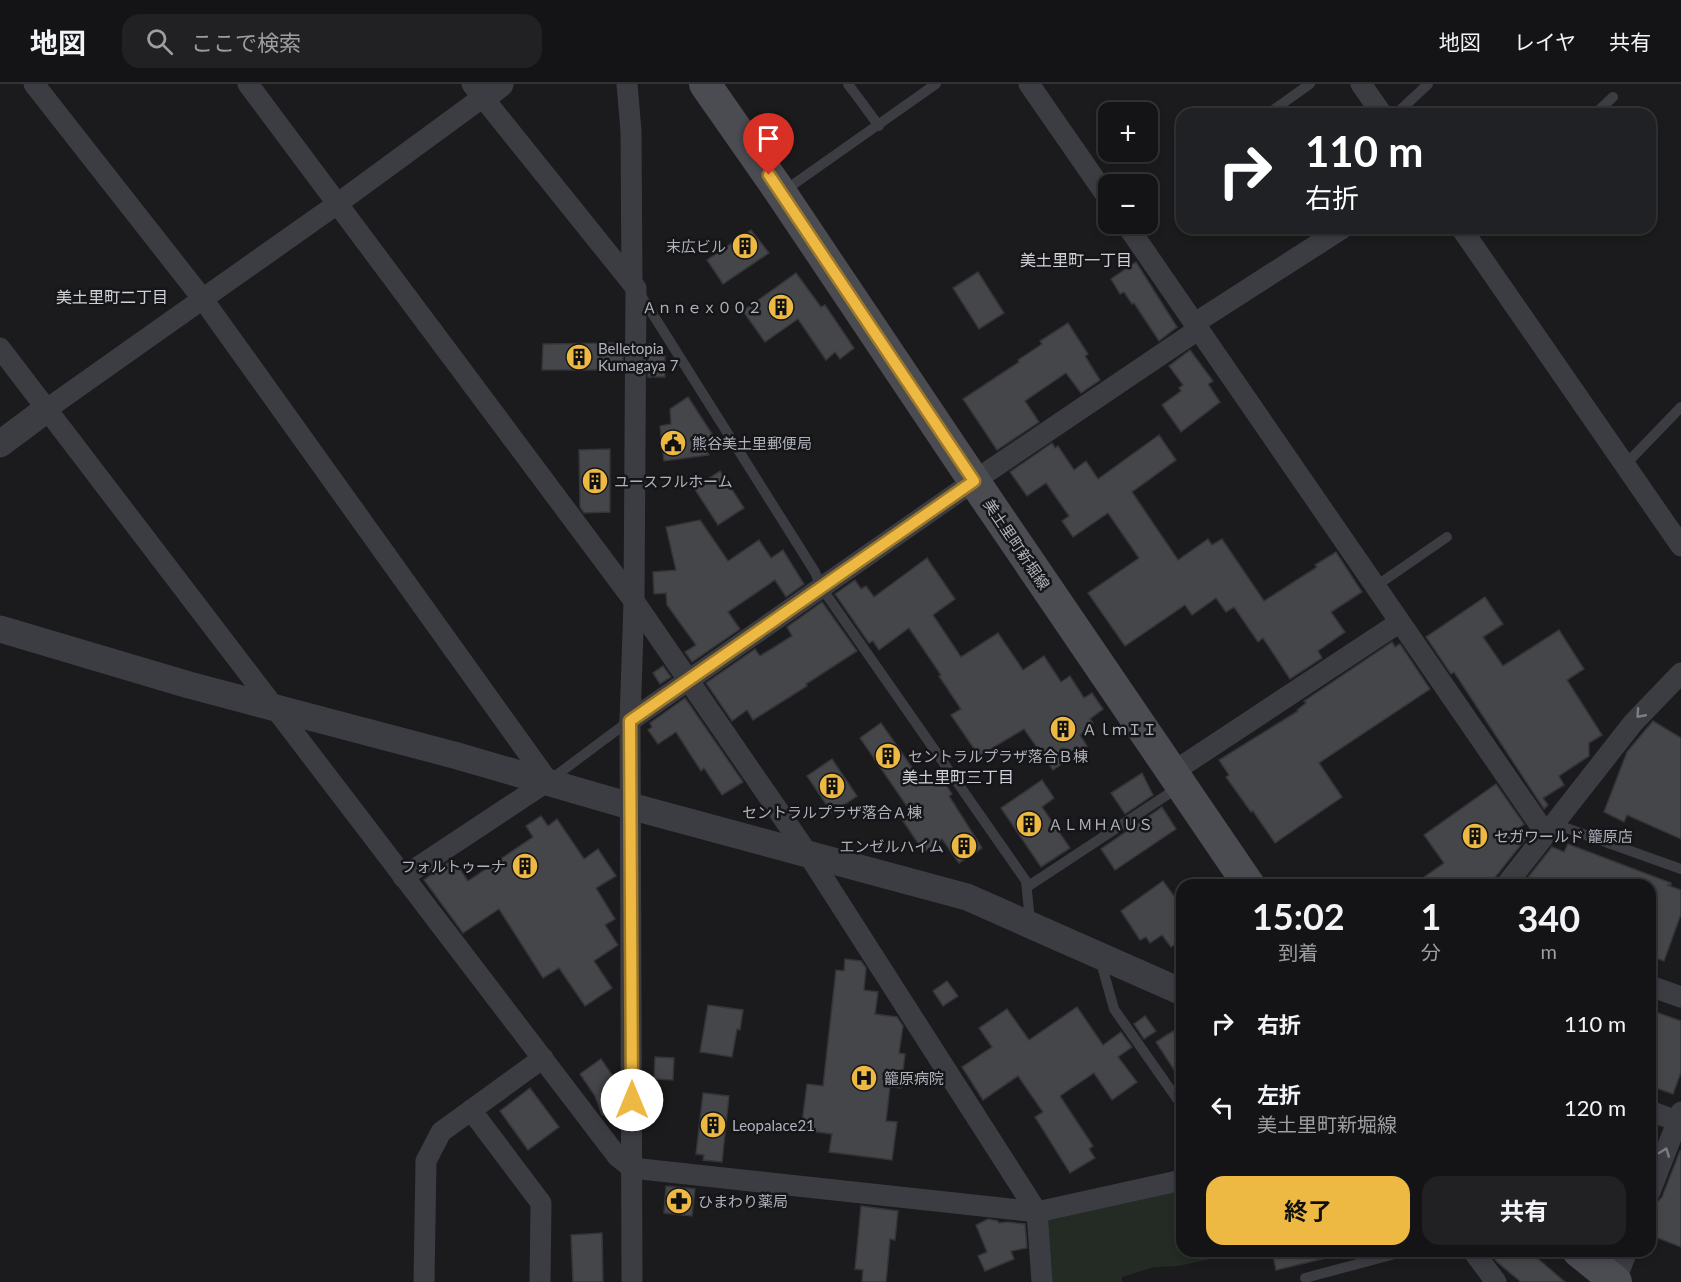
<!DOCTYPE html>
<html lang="ja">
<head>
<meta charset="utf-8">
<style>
  body { margin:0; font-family:Lato,"Noto Sans JP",sans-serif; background:#212123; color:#f1f3f6; height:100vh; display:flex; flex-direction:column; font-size:22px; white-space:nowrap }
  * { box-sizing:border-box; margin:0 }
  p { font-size:20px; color:#9d9ea1 }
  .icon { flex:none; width:33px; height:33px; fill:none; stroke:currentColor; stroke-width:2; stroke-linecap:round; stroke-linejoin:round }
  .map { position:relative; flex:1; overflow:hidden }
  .side { position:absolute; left:1176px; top:795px; width:480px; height:378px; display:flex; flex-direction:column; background:#141416; border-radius:18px; box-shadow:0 3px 9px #0003,0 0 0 2px #333335 }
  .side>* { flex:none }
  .guide { position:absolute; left:1176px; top:24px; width:480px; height:126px; border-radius:18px; box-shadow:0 3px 9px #0003,0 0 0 2px #333335; background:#202124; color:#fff; overflow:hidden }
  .tools { position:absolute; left:1098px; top:18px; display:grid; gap:12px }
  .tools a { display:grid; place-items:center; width:60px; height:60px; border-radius:12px; background:#141416; box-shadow:0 3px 9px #0003,0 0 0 2px #333335; font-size:30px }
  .pin { position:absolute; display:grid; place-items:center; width:51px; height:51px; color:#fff; margin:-62px -26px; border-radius:50% 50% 50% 0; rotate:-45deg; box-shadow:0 0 6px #0007 }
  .pin .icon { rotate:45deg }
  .me { position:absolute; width:66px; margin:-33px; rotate:0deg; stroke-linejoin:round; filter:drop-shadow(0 0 4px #0008) }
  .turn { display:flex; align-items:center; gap:21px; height:126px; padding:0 30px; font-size:27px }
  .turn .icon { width:78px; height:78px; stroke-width:2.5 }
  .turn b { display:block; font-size:42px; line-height:51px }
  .eta { display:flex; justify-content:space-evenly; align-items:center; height:102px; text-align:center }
  .eta b { font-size:36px; font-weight:700; line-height:42px }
  .action { display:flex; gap:12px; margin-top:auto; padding:12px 30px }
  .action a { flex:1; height:69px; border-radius:18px; background:#eeb942; color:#111; font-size:24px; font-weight:700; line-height:69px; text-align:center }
  .action a+a { background:#212123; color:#f1f3f6 }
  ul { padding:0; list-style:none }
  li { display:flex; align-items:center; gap:18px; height:84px; padding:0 30px }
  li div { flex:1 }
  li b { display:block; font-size:22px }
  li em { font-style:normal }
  header { display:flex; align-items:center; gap:36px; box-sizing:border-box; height:84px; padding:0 30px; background:#141416; border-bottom:2px solid #333335 }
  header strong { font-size:28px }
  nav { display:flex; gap:33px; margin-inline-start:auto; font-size:21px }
  .search { width:420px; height:54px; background:#212123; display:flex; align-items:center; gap:15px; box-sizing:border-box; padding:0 21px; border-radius:18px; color:#9d9ea1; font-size:22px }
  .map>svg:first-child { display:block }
  .green { fill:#232b24 }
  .building { fill:#45464a; stroke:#353539; stroke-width:1.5 }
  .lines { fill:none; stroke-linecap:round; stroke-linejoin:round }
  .service { stroke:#3c3d42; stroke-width:10 }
  .minor { stroke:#3c3d42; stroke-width:21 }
  .tertiary { stroke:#3c3d42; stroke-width:27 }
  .secondary { stroke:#4a4c52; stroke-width:32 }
  .oneway { stroke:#7b7d85 }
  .route-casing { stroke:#9b782b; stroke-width:15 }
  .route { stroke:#eeb942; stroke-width:10 }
  .labels { text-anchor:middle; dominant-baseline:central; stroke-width:5; stroke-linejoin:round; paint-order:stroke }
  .poi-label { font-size:15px; fill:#aeb2bc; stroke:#161618; text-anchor:start }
  .street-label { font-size:15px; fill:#aeb2bc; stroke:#161618 }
  .neighbourhood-label { font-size:16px; fill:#cfd1d8; stroke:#161618 }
</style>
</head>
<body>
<header>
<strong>地図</strong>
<div class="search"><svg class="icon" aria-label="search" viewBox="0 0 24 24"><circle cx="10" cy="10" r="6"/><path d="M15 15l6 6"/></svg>ここで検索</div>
<nav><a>地図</a><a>レイヤ</a><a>共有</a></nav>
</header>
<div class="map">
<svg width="1681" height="1198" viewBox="0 0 1681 1198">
  <rect width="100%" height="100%" fill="#1b1b1d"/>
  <path class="green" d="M1182,1103V1167L1244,1168L1178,1182L1154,1183L1122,1193V1198H1052L1046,1138L1052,1130Z"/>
  <g class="building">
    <path d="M751,146L769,169L723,200L707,176Z"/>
    <path d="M1136,178L1177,243L1159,257L1134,219L1132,220L1124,208L1120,210L1111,195Z"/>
    <path d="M978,188L1004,229L979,245L953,204Z"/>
    <path d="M796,189L821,223L825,221L854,264L840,275L835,268L826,276L798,235L765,258L743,227Z"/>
    <path d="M1068,239L1088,270L1085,272L1100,296L1081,309L1066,289L1025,317L1039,338L997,366L963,315L1019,278L1018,276L1042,260L1040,257Z"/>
    <path d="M615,259L623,260V286H542L543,260Z"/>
    <path d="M648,260H658L665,272V293H648Z"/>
    <path d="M1190,266L1213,297L1208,300L1220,318L1181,348L1162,321L1181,307L1179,304L1183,301L1169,282Z"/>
    <path d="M688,313L716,356L704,363L709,371L664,377L660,342L671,340L670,325Z"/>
    <path d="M1159,351L1176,376L1132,408L1178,476L1208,455L1212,461L1222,455L1264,517L1317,483L1315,481L1336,468L1362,508L1331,528L1345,548L1318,567L1322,574L1290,595L1263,554L1258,558L1234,523L1226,528L1216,514L1192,531L1185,521L1125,562L1088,509L1139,474L1108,429L1073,453L1062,437L1069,432L1046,399L1027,412L1010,388L1052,359L1055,364L1058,362L1074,386L1086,377L1098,395Z"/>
    <path d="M610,365V428L584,429L580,423L579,366Z"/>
    <path d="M720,387L744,424L718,441L694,404Z"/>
    <path d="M700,436L728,477L759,456L771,474L783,466L804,500L786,513L775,496L728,528L740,545L692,578L685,568L696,561L667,521L666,509L654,510L653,488L676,486L666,443Z"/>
    <path d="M927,474L955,515L933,531L961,573L998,549L1023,586L1044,572L1061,598L1070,592L1084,614L1092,609L1103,625L1090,635L1093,639L1080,651L1087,662L1053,686L1024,645L979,672L951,631L961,625L939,592L941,591L909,544L879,566L873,557L869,559L835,510L855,496L861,505L866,502L874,513Z"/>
    <path d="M1485,513L1503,540L1483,553L1503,582L1559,546L1584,585L1567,596L1602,651L1589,659V672L1559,692L1564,701L1543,714L1548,721L1544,725L1454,588L1451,590L1426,553Z"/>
    <path d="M822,518L857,567L806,600L807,602L753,636L747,626L732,637L706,599L755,565L760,572L792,552L787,543Z"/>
    <path d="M1392,558L1395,563L1400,560L1430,605L1319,679L1342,713L1275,759L1253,727L1251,728L1226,693L1229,691L1219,676L1298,627L1297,626L1306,619L1304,617Z"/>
    <path d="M663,582L671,593L660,600L653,589Z"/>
    <path d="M685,614L743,698L722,711L704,684L701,687L676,648L658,660L648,646L652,643L650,639Z"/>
    <path d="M1653,637L1681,654V755L1627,731L1624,738L1604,728L1627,668Z"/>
    <path d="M881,639L920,695L924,693L929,701L941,693L952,710L949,712L982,764L959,779L942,755L924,768L901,734L911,728L860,654Z"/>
    <path d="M832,675L857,712L832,729L807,692Z"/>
    <path d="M1142,689L1153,711L1125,730L1111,709Z"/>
    <path d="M1042,696L1054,714L1042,723L1070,764L1041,783L1001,724Z"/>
    <path d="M1496,700L1524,740L1514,748L1527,753L1489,801H1413L1444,779L1424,751Z"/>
    <path d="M1162,723L1176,745L1115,786L1101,765Z"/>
    <path d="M541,732L548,742L557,735L584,775L598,765L616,792L596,804L615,835L605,841L618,861L594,877L612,904L585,922L559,884L543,894L499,825L463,849L424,796L453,775L468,797L533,753L526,742Z"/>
    <path d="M1568,760L1671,799V801H1667L1681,806V830L1664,877L1650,872V801H1522L1552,763L1564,768Z"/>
    <path d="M1163,797L1182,823V856L1171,863L1162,851L1150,859L1146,853L1140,856L1121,827Z"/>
    <path d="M845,875L861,877L866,884L864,906L878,908L875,930L897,933L903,942L899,969L905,970L901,1004L890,1003L886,1037L897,1038L892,1076L829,1068L832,1050L801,1046L807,1000L823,1002L836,886L844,887Z"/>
    <path d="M947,897L958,912L943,922L933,907Z"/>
    <path d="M708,921L743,926L740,946L737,945L732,973L700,968Z"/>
    <path d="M1077,923L1103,961L1121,948L1132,963L1118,973L1137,998L1112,1016L1094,989L1060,1012L1093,1062L1089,1065L1095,1074L1070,1089L1035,1033L1043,1028L1018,992L983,1016L962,983L992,963L979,944L1007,925L1029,956Z"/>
    <path d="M1650,926L1681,937V988L1673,1010L1656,1004L1657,1000L1650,998V973L1655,959L1650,957Z"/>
    <path d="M1145,932L1156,947L1144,955L1134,940Z"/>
    <path d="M1173,947L1182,962V998L1156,958Z"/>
    <path d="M655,973L674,974L673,996L654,995Z"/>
    <path d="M601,975L619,1001V1032L602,1031L595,1012L580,990Z"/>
    <path d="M530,1004L559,1043L528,1066L500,1027Z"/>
    <path d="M703,1009L729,1012L722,1078L703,1076L704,1071L696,1070Z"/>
    <path d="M1680,1067H1681V1163L1650,1151V1120L1657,1118L1662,1113Z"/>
    <path d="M666,1102L695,1105L692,1132L664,1129Z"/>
    <path d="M861,1122L898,1127L895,1156L890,1155L886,1198H862L863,1186L855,1185Z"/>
    <path d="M988,1135L998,1137L999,1139L1008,1138L1025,1140L1027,1164L1011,1167L1014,1175L985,1187L978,1172L987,1168L976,1141Z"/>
    <path d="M602,1149L603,1198H573L571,1151Z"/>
    <path d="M1272,1167H1325L1326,1174L1276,1186Z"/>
    <path d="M1489,1167H1529L1565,1198H1521L1497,1178Z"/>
  </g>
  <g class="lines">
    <g class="service">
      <path d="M848,0L879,42"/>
      <path d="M1269,29L1310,0"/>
      <path d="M1396,30L1428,0"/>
      <path d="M1595,30L1613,13"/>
      <path d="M784,107L936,0"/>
      <path d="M640,210L815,488L821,503L1026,797L1030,837"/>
      <path d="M1625,381L1681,323"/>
      <path d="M1376,502L1447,453"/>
      <path d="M550,696L629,637"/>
      <path d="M1555,740L1681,785"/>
      <path d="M1027,803L1179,703"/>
      <path d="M1100,875L1114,925L1182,1022"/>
      <path d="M1305,1194L1406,1167"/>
    </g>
    <g class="minor">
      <path d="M34,0L202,214L548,697L403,793"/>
      <path d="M248,0L634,517L808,770L1037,1128L1042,1198"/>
      <path d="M472,0L636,204L634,517L630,637L632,1198"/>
      <path d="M627,0L631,47L632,199"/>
      <path d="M1029,0L1108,114"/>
      <path d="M1361,0L1382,30"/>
      <path d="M1126,140L1546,750"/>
      <path d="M1461,144L1681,462"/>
      <path d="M1195,239L1343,144"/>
      <path d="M0,264L617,1072L632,1084L1037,1128L1182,1096"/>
      <path d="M47,325L337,120L483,13"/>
      <path d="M630,637L974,397L1199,245"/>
      <path d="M1173,688L1400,538"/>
      <path d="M1506,801L1633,639L1681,589"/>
      <path d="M1650,902L1681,913"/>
      <path d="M471,1026L541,1119L540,1198"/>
      <path d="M1650,1027L1677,1037"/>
      <path d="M1650,1108L1681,1028"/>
      <path d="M1473,1167L1496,1198"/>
      <path d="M424,1198L426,1077L441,1048L543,974"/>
      <path d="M1615,1198L1627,1167"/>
    </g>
    <g class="tertiary">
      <path d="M483,13L500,0"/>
      <path d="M0,360L47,325"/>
      <path d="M0,545L189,601L454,671L630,722L967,813L1182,908"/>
    </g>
    <g class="secondary">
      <path d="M705,0L781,109L974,397L1249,801"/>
      <path d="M1578,1167L1616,1198"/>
    </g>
  </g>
  <defs><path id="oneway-chevron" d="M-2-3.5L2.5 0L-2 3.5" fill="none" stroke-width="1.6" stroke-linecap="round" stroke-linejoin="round" transform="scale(1.5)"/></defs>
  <g class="oneway">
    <use href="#oneway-chevron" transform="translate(1640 630) rotate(132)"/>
    <use href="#oneway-chevron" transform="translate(1665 1068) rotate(-69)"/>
  </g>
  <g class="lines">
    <defs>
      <path id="route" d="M632,1016L630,637L974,397L769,91"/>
    </defs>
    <use href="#route" class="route-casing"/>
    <use href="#route" class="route"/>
  </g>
  <defs>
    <symbol id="building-disc" viewBox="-11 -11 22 22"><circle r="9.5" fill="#eeb942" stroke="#161618"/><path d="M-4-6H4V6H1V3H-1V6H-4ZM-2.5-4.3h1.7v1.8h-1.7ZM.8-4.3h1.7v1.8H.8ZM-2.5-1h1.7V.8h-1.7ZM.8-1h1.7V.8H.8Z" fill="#111"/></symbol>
    <symbol id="civic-disc" viewBox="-11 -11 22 22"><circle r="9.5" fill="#eeb942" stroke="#161618"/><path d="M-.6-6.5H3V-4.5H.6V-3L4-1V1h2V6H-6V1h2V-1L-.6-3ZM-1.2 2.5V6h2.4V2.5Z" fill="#111"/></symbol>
    <symbol id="hospital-disc" viewBox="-11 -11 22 22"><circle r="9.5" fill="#eeb942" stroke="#161618"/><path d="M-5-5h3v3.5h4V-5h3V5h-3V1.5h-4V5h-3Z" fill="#111"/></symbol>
    <symbol id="pharmacy-disc" viewBox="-11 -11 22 22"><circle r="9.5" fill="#eeb942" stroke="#161618"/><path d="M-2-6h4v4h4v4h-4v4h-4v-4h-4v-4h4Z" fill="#111"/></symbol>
  </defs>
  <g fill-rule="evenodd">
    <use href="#building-disc" x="730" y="147" width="30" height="30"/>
    <use href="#building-disc" x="766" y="208" width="30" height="30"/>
    <use href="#building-disc" x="564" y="258" width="30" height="30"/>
    <use href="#civic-disc" x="658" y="344" width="30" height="30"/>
    <use href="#building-disc" x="580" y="382" width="30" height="30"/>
    <use href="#building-disc" x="1048" y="630" width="30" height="30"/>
    <use href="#building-disc" x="873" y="657" width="30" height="30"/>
    <use href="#building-disc" x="817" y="687" width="30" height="30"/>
    <use href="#building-disc" x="1014" y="725" width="30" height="30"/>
    <use href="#building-disc" x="1460" y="737" width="30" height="30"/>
    <use href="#building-disc" x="949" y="747" width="30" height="30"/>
    <use href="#building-disc" x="510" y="767" width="30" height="30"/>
    <use href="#hospital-disc" x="849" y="979" width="30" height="30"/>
    <use href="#building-disc" x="698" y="1026" width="30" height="30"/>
    <use href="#pharmacy-disc" x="664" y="1102" width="30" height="30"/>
  </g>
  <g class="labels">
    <g class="poi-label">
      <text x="726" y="162" text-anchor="end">末広ビル</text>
      <text x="762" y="223" text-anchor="end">Ａｎｎｅｘ００２</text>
      <text x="598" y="264">Belletopia<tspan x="598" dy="17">Kumagaya 7</tspan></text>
      <text x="692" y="359">熊谷美土里郵便局</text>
      <text x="614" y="397">ユースフルホーム</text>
      <text x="1082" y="645">ＡｌｍＩＩ</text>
      <text x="908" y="672">セントラルプラザ落合Ｂ棟</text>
      <text x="832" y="728" text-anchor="middle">セントラルプラザ落合Ａ棟</text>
      <text x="1048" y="740">ＡＬＭＨＡＵＳ</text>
      <text x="1494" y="752">セガワールド 籠原店</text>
      <text x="944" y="762" text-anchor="end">エンゼルハイム</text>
      <text x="506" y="782" text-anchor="end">フォルトゥーナ</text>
      <text x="884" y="994">籠原病院</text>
      <text x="732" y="1041">Leopalace21</text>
      <text x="698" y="1117">ひまわり薬局</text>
    </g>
    <g class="street-label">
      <text transform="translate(1017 460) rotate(56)">美土里町新堀線</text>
    </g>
    <g class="neighbourhood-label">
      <text x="1076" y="175">美土里町一丁目</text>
      <text x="112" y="212">美土里町二丁目</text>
      <text x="958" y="692">美土里町三丁目</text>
    </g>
  </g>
</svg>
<div class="tools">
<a>+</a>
<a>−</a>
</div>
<div class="pin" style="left:769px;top:91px;background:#d93025"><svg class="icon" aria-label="arrive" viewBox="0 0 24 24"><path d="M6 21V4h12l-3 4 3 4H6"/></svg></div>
<svg class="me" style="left:632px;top:1016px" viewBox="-20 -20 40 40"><circle r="19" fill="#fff"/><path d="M0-13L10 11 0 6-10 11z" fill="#eeb942"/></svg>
<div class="guide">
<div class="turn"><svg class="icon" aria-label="right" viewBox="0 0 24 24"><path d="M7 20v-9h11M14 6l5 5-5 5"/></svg><div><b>110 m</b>右折</div></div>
</div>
<section class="side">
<div class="eta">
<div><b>15:02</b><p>到着</p></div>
<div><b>1</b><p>分</p></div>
<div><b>340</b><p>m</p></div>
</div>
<ul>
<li><svg class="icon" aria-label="right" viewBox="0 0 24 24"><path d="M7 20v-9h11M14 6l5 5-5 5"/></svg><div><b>右折</b></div><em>110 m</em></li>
<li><svg class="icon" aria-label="left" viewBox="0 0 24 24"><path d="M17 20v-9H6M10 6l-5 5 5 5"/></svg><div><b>左折</b><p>美土里町新堀線</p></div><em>120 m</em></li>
</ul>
<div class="action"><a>終了</a><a>共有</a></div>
</section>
</div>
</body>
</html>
